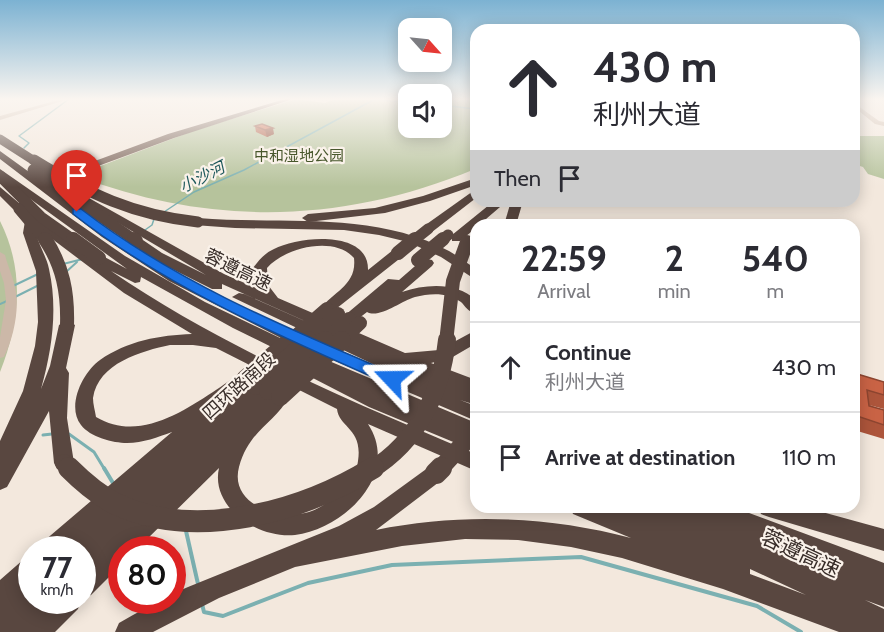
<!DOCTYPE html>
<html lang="en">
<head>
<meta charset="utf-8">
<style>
  body { margin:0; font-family:Cabin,"Noto Sans SC",sans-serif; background:#f2f2f3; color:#2b2b33; height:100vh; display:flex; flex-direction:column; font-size:22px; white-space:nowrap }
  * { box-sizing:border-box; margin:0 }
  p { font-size:20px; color:#7c7c81 }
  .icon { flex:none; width:33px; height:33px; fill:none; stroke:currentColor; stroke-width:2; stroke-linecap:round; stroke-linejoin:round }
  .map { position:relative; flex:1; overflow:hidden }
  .details { position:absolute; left:470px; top:219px; width:390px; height:294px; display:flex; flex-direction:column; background:#fff; border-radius:18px; box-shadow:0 3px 15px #0003 }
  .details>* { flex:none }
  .hud { position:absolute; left:470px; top:24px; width:390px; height:183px; border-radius:18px; box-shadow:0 3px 15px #0003; background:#fff; color:#2b2b33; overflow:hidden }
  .needle { width:39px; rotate:117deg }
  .controls { position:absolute; left:398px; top:18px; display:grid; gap:12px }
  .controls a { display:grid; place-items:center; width:54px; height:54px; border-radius:12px; background:#fff; box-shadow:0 3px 15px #0003; font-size:30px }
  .speed { position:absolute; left:18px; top:536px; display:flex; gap:12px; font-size:30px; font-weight:700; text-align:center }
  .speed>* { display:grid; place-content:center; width:78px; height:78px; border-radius:50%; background:#fff; box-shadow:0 3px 15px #0003; line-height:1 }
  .speed small { font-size:15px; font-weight:400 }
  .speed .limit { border:9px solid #d22; background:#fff; color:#111 }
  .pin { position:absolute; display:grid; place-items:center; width:51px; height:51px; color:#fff; margin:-62px -26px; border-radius:50% 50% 50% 0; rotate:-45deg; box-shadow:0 0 6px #0007 }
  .pin .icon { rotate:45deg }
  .me { position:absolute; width:66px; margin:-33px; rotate:293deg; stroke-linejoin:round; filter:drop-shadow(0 0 4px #0008) }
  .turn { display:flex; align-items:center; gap:21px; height:126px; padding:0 24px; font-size:27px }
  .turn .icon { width:78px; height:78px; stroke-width:2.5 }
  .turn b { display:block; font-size:42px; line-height:51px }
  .then { display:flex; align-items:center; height:57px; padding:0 24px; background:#0003; gap:12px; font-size:22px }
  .eta { display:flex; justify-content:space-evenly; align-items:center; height:102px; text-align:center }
  .eta b { font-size:36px; font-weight:700; line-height:42px }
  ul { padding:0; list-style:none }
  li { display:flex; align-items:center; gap:18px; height:90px; padding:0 24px; border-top:2px solid #e1e1e2 }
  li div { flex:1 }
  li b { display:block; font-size:22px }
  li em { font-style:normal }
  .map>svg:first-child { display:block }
  .green { fill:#b6c39c }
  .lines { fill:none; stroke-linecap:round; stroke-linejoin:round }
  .stream-far3 { stroke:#7bb0b1; stroke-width:1.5 }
  .stream-far2 { stroke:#7bb0b1; stroke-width:2 }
  .stream-far1 { stroke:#7bb0b1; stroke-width:3 }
  .stream { stroke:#7bb0b1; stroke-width:4 }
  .minor { fill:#ccb8a8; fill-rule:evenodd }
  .major { fill:#7b6459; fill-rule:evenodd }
  .highway { fill:#594740; fill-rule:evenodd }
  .highway-bridge-far4 { stroke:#594740; stroke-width:9 }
  .highway-bridge-far3 { stroke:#594740; stroke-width:11 }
  .highway-bridge-far2 { stroke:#594740; stroke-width:14 }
  .highway-bridge-far1 { stroke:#594740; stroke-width:18 }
  .highway-bridge { stroke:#594740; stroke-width:22 }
  .wall { fill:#ad553b }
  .shaded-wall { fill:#8d4530 }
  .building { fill:#c96345; stroke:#8d4530; stroke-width:1.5 }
  .route { fill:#1a73e8; stroke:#114b97; stroke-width:1.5 }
  .labels { text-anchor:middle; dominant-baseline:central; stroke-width:4.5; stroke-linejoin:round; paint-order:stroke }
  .far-park-label { font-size:15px; fill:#48572c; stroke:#faf2ea }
  .far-water-label { font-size:16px; font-style:italic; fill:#1d585b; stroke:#faf2ea }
  .street-label { font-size:18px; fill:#382d29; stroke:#faf2ea }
  .near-street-label { font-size:21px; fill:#382d29; stroke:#faf2ea }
</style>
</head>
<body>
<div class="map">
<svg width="884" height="632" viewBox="0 0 884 632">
  <rect width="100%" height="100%" fill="#f3e8dd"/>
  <g class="green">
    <path d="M296,99L325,103L335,99H408V128H441V99H475V169C345,223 213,227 80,177L82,173L193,131Z"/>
    <path d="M854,136H884V179L868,174L863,167L854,164Z"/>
    <path d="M0,221C25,271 20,321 0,372Z"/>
  </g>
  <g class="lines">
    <g class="stream-far3">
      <path d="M441,105L476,109"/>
      <path d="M24,148L29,143L19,136L69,99"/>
      <path d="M164,212L194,192L244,170L375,99L408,103"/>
      <path d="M145,230L152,225L154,219"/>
    </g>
    <g class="stream-far2">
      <path d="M63,264L83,259"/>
      <path d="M66,272L77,262"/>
      <path d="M13,286L38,274"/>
      <path d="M15,297L39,285"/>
      <path d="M0,304L7,301"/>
    </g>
    <g class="stream-far1">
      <path d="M69,434L94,452L105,470"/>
      <path d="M43,435L52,434"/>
    </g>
    <g class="stream">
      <path d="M104,468L113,483"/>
      <path d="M186,531L198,584"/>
      <path d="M202,604L204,612L223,616L308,583L392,565L581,557L757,606L801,632"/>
    </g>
    <g class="minor">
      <path d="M62,99H69L0,120V116Z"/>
      <path d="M275,99L288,100L285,102L275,100Z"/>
      <path d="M854,103L879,121L884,122V126L875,124L854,107Z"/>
      <path d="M0,252L5,255C8,267 14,279 16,292C19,312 13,339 4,357L0,358V337L6,300L4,283L0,271Z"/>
    </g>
    <path class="major" d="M285,99H293L174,138L82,172L75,178L84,183V187H78L66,178L76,168L168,134Z"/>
    <g class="highway">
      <path d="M0,151L133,247L179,275L253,313L379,367L232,297L239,293L244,294L343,338L222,284V289H212L152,259L132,244V238H140L162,253L206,275L71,195L80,193L224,274L256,288L253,268C259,260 265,253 274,249C298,236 369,229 368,270L393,250H403L404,253L403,256L332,312L327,314L320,309C334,291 357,285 354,258C334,235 284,248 267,268L268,285L278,298L405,353L439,350L476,330L475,344L451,358L431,363L476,380V405L460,400L476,406V421L279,337L169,281L102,237L0,159Z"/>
      <path d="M0,169L125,256L205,302L322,358L476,423L475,451L369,407L307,375L305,371L310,366L233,328L141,277L140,282L135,283L111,271C224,348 350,401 476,454V471L368,424C401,474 344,529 295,535C259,539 210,508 219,468L137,549H122V564L91,595L82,598V549H41L44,541L172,432C158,437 143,443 127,443C113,443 90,437 81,425C66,406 83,372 100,360C127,341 160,335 192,334L124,293L35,226C36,242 46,254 49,269C58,309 52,350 41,389L50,366L59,325L67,320L75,325L66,368L69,373L67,418L74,463L71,469L64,471L57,469L54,463L49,411L7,487L0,490V441L23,391L35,346L38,322L36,271L23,233L26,215L24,211H15L0,196V187L19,203L21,201H29L47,224L93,258L99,254L127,269L0,177ZM170,345H193L216,348L337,409C339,428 363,428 358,461C357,472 350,481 343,488C334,498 322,508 309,512C280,521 229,505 239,467C249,430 274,424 289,397L286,392L276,391L274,386H264L262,382L253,381L251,375L245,373C233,376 223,386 213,392C178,415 136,441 96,417C95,411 93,404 93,398C98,363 142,351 170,345ZM233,397L211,416L209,413Z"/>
      <path d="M476,178V185L430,201L385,213L308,222L302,218L308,214L375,208L423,196Z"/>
      <path d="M476,189V198L432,232H424V226Z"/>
      <path d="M494,201H507L479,225H476V228L460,241H452V235Z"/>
      <path d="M511,201H523L516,225H504Z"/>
      <path d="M198,218C280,225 373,210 449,251C458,256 467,263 476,269V280L441,257L408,242L379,235L344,230L235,228L194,225V219Z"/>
      <path d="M427,259L432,260L434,263L432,266L402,292C427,284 456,282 476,300V313C468,312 466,307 461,302C448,292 430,293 415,297C401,301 379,319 367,312L354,322H344L341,319L344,316L388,279L399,280L422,260Z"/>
      <path d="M436,464L443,467L446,473L443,479L376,530C460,513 548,516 631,538L573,514L570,507H606L621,513L618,507H685L699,512L696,507H733L884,563V607L865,600L884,609V632H839L723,589L622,558L571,547L518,540L465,539L402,546L295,567L219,598L153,632H115L119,623L133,615L161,600H172V594L188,587L339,526L374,507L429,467ZM750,569L806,595L750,574Z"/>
      <path d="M758,507H804L884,529V551L769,517L761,514Z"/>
      <path d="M32,556V600H81L78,609L55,632H0V580L24,559Z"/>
    </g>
    <path class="highway-bridge-far4" d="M0,139L36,162"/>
    <g class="highway-bridge-far3">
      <path d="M34,160C89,194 133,215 198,222"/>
      <path d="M33,170L136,241"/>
      <path d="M0,176L41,217L75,241"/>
      <path d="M19,209L46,241"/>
      <path d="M413,241L428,229"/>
      <path d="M441,241L448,235"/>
    </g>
    <g class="highway-bridge-far2">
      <path d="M45,239C63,266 68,293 67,325"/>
      <path d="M73,239L99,258"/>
      <path d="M134,239L136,241"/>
      <path d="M398,253L415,239"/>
      <path d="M418,260L443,239"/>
      <path d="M289,342L327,309"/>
      <path d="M307,342L338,314"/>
      <path d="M324,342L349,319"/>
      <path d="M340,342L360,323"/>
      <path d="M446,342L453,281L467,242"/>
    </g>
    <g class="highway-bridge-far1">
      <path d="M245,379L291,340"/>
      <path d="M256,386L308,340"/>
      <path d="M268,391L325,340"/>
      <path d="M280,397L342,340"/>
      <path d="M64,463L71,470"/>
      <path d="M371,470C418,441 441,393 447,340"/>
      <path d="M439,470L476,430"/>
    </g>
    <g class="highway-bridge">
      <path d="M69,468C83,482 98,495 116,504C196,542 303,511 373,468"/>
      <path d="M436,473L441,468"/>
    </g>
  </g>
  <g class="wall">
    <path d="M255,126L274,134L267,137L256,132Z"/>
    <path d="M854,373L884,382V409L869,405L884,410V439L854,430Z"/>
  </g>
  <path class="shaded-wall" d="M273,128L274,134L267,137L265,130Z"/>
  <g class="building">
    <path d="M262,124L273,128L265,130L255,126Z"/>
    <path d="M854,373L884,382V395L867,390L869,406L884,410V425L854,415Z"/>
  </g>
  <linearGradient id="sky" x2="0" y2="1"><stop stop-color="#7cb2d2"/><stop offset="0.53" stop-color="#faf5f0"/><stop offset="1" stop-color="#faf5f0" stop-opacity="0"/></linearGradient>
  <rect width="884" height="187" fill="url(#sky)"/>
  <path class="route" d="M73,209H81C177,283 287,328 397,375L399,379L392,384L386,383C277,335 168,288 73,214Z"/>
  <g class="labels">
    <g class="far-park-label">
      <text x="299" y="156">中和湿地公园</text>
    </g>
    <g class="far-water-label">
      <text transform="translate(202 177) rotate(-27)">小沙河</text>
    </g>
    <g class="street-label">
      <text transform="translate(238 270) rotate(26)">蓉遵高速</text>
      <text transform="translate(239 386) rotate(-42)">四环路南段</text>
    </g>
    <g class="near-street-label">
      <text transform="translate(801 553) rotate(25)">蓉遵高速</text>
    </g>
  </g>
</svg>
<div class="controls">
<a><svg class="needle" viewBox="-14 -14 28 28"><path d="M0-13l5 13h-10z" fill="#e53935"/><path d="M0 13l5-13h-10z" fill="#7c7c81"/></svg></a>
<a><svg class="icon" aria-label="sound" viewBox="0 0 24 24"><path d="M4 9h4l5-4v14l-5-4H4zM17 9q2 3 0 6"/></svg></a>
</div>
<div class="speed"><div>77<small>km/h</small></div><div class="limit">80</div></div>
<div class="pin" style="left:77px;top:212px;background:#d93025"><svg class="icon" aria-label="arrive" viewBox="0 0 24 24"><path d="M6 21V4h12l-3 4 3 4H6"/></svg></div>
<svg class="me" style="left:392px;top:379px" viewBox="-20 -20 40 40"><path d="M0-17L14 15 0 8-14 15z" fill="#1a73e8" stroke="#fff" stroke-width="4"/></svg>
<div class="hud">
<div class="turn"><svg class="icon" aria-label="ahead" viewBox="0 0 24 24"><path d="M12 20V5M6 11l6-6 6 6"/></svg><div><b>430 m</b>利州大道</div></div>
<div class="then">Then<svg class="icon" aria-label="arrive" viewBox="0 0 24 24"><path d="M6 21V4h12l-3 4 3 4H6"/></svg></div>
</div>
<section class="details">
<div class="eta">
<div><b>22:59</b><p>Arrival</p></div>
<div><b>2</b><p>min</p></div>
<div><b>540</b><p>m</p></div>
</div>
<ul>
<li><svg class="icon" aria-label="ahead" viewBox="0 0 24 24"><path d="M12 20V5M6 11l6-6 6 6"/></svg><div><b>Continue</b><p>利州大道</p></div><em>430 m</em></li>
<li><svg class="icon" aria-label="arrive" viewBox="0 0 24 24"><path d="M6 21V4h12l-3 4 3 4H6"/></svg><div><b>Arrive at destination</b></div><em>110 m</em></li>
</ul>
</section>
</div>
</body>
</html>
